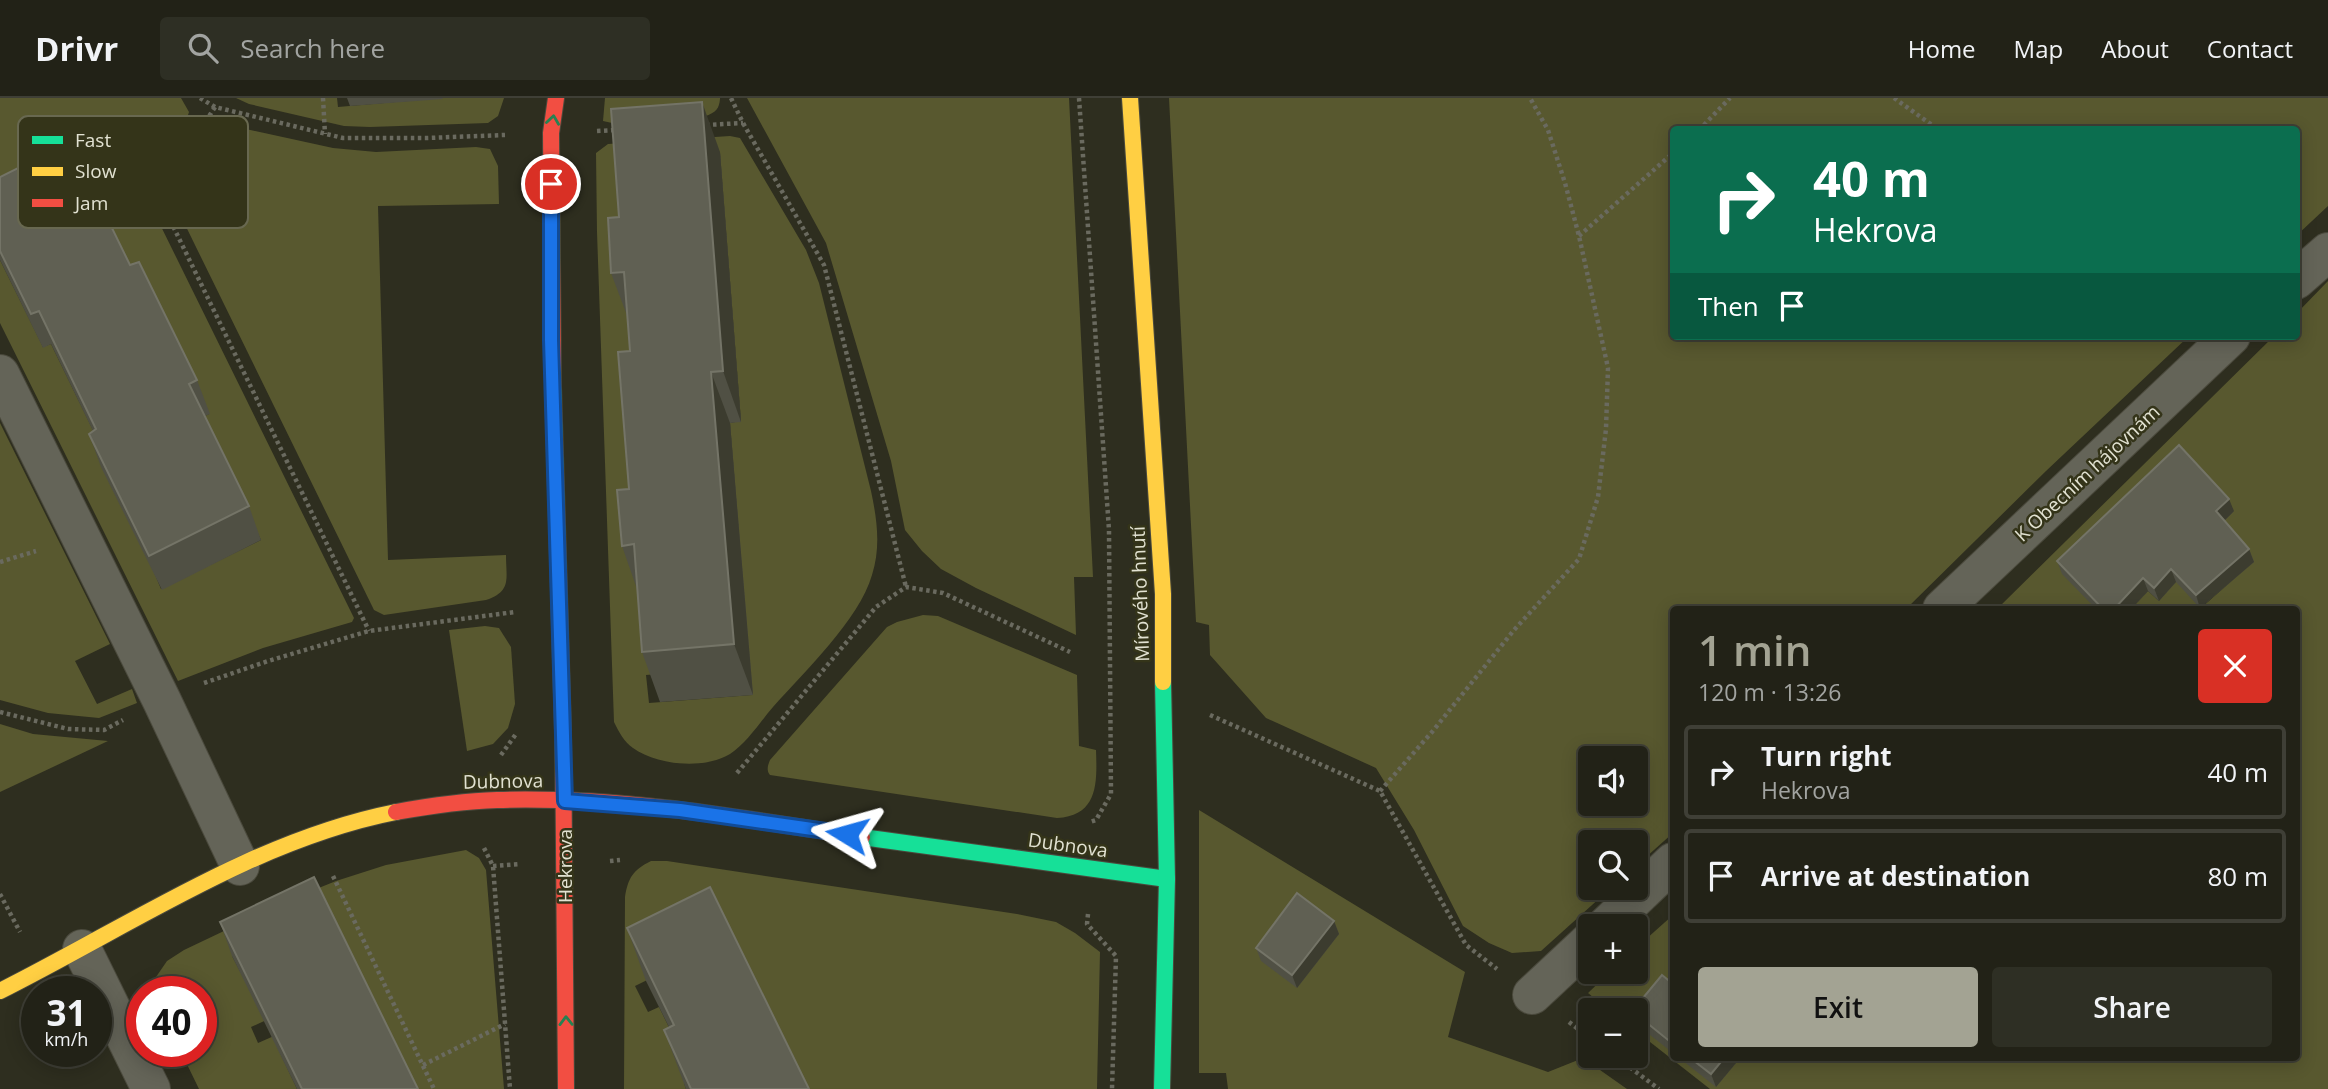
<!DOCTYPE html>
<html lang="en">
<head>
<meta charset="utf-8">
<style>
  body { margin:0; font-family:"Open Sans",sans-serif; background:#2e2f24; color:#f1f3f6; height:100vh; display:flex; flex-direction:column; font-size:26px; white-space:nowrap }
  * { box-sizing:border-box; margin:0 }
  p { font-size:23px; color:#a2a4a1 }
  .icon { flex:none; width:38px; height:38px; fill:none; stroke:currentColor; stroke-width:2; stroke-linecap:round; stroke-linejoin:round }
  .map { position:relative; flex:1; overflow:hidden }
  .details { position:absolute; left:1670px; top:508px; width:630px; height:455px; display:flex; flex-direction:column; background:#222217; border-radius:7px; box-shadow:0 4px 18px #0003,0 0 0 2px #3f3f36 }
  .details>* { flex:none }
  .guide { position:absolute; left:1670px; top:28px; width:630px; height:214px; border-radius:7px; box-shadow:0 4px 18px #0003,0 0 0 2px #3f3f36; background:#0b6e4f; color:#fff; overflow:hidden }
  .controls { position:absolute; left:1578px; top:648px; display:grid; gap:14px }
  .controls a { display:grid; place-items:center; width:70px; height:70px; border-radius:7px; background:#222217; box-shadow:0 4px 18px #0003,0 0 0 2px #3f3f36; font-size:35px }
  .speed { position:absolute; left:21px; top:878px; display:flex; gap:14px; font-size:35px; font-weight:700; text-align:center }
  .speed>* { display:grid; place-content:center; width:91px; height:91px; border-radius:50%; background:#222217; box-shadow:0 4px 18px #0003,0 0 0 2px #3f3f36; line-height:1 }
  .speed small { font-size:18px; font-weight:400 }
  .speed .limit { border:10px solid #d22; background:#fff; color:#111 }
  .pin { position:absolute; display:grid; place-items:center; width:60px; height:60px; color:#fff; margin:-30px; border:4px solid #fff; border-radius:50%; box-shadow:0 2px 7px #0007 }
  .me { position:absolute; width:77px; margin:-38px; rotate:278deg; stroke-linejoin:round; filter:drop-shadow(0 0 5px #0008) }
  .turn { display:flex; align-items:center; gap:24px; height:147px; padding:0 28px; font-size:32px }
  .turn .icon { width:91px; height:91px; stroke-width:2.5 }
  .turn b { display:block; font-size:49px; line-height:60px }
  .then { display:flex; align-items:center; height:66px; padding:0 28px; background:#0003; gap:14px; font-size:26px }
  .round { display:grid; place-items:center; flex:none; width:74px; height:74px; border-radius:7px; background:#2e2f24 }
  .overview { display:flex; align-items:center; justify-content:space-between; height:119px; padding:0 28px }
  h1 { font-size:42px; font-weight:600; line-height:52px; color:#a3a393 }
  .action { display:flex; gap:14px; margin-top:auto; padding:14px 28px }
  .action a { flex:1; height:80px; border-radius:7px; background:#a3a393; color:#111; font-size:28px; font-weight:600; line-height:80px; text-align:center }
  .action a+a { background:#2e2f24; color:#f1f3f6 }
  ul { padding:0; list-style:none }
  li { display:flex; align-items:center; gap:21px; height:94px; margin:0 14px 10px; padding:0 14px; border:4px solid #3f3f36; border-radius:7px }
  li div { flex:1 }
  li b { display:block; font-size:26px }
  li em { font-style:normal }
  header { display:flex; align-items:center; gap:42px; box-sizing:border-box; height:98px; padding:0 35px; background:#222217; border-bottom:2px solid #3f3f36 }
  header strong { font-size:33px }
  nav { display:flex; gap:38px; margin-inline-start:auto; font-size:24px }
  .search { width:490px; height:63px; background:#2e2f24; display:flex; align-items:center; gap:18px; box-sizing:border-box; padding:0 24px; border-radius:7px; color:#a2a4a1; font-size:26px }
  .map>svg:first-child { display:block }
  .green { fill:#58582f; fill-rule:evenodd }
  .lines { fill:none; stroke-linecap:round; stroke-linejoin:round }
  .street-casing { stroke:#4b4a3d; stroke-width:40 }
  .fast-casing { stroke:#4b4a3d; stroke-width:18 }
  .slow-casing { stroke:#4b4a3d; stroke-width:18 }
  .jam-casing { stroke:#4b4a3d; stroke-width:18 }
  .path { stroke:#6a6a5f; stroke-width:4.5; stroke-dasharray:3.5 3.5; stroke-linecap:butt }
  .street { stroke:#646458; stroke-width:38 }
  .fast { stroke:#16e098; stroke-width:16 }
  .slow { stroke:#ffcf43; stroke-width:16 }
  .jam { stroke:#f24e42; stroke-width:16 }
  .wall { fill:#505044 }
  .shaded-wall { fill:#3c3c2f }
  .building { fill:#606053; stroke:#747467; stroke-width:2 }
  .oneway { stroke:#268152 }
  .route-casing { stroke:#114b97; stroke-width:18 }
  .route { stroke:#1a73e8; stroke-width:12 }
  .labels { text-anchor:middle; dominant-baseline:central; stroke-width:5; stroke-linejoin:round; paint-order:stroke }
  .street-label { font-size:19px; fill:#e2e2d2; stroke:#343419 }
  .key { fill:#343419; stroke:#686850; stroke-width:2 }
  .key-label { font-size:19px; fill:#e2e2d2 }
</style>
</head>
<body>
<header>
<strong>Drivr</strong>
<div class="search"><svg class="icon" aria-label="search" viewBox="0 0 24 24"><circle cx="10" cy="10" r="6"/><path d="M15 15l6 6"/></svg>Search here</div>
<nav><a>Home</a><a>Map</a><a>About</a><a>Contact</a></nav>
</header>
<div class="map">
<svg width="2328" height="991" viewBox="0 0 2328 991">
  <rect width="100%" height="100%" fill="#2e2e1f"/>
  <g class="green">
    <path d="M0,0H181L189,14L183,32L145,96L354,520L352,524L263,550L178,583L0,225V162L43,249L51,246L109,365L161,491L261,442L201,320L209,316L0,119Z"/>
    <path d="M236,0H337L338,9L442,0H504L498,18L488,25L370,29L344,28L249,6Z"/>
    <path d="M605,0H720V1C719,11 716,14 706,18L612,25L603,23Z"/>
    <path d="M747,0H1069L1093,479H1074L1076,537L976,490L941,471L922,453L905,432L891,363L826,145Z"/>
    <path d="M1169,0H2328V108L2296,138V32H1673V238H2189L2046,373L1906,511H1673V735L1636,768V744H1591V789H1612L1541,853L1512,855L1489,845L1463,828L1414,732L1376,670L1266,620L1210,557L1209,527L1196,524ZM1591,660H1636V705H1591Z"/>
    <path d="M223,26L333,50L376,54L476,49L490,51L498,68L499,106L378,108L388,462L506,457C506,481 512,493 486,502L384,517L374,512L170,96L206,40Z"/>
    <path d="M730,38L740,40L806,152L819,185L871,393C877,421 881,449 872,477C859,522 804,574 773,609C760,624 747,645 730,656C704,672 656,667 633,650C624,644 619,634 614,624L597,134L596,55L608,46ZM720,55L741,323L730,325L752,597L649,605L646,577L658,576Z"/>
    <path d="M2328,183V991H1710L1636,933V912H1609L1588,895L1611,873H1636V850L1673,817V959H2296V511H2131L2148,493L2159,503L2168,476L2234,413L2105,511H1997L2274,238H2296V216ZM2253,464L2201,510L2186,494Z"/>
    <path d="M0,325L110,546L75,563L97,606L132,591L137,605L99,620L48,615L0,602Z"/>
    <path d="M923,517L938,518L1077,577L1079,648L1096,652C1097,683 1099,718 1057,720L770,677C766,672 768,667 770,662L887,529L897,524Z"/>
    <path d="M485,528L499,530L511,549L515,606L508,630L493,646L467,653L449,532Z"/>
    <path d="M0,626L33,636L108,643L0,694Z"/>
    <path d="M1199,712L1465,874L1448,939L1548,974L1583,960L1627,991H1228L1226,975H1199Z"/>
    <path d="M466,752L479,760L486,772L504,991H414L232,858L245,883L256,878L275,918L251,929L258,945L283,934L280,955L297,991H199L181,954H201V894H155L156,879L167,863L184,852L289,802L336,783L386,767Z"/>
    <path d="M651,763H667L1017,816L1056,824L1075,835L1100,854L1097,991H803L729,842L635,888L648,914L659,909L694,980L684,985L686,991H624L625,799C628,780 633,772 651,763Z"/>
  </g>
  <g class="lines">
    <defs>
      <g id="street">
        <path d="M2296,182L2328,154"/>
        <path d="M0,276L162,603L240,768"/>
        <path d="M1942,511L2231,238"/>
        <path d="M1606,828L1673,764"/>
        <path d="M82,851L151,991"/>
        <path d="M1532,897L1591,842"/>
      </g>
      <g id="fast">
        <path d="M553,288L563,632"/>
        <path d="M862,739L1167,781"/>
        <path d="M1162,991L1167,781L1163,584"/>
      </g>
      <g id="slow">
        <path d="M1130,0L1163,496V584"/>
        <path d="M0,893C128,829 254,742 396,714"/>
      </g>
      <g id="jam">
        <path d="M553,288L551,35L556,0"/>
        <path d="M563,632L566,991"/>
        <path d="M396,714C429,708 463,703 497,702C619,698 742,720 862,739"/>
      </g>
    </defs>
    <use href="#street" class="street-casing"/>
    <use href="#fast" class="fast-casing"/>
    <use href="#slow" class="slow-casing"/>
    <use href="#jam" class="jam-casing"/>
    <g class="path">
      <path d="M200,0L215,9L343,40H426L505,37"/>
      <path d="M323,0L325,36"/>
      <path d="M731,0L743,25L824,167L906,489"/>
      <path d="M1079,0L1109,432L1111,696L1096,722L1090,724"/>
      <path d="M1894,0L1939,32"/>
      <path d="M215,9L158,97L369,533"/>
      <path d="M706,27L743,25"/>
      <path d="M1699,32L1730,0"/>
      <path d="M597,33L616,32"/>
      <path d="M1579,138L1673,55"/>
      <path d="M0,464L36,453"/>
      <path d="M204,585L268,563L369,533L515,514"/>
      <path d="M0,614L68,631L104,632L123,622"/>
      <path d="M1210,617L1380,693L1466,847L1497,871"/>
      <path d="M501,657L516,636"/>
      <path d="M737,675L876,509L906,489L943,495L1070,554"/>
      <path d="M1380,693L1432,634L1514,532L1579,461L1598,399L1606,331L1608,270L1579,138L1565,85L1548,32L1530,0"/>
      <path d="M484,750L493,768L510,991"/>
      <path d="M610,763L620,762"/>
      <path d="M493,768L520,766"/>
      <path d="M333,778L434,991"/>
      <path d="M0,796L20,834"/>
      <path d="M1088,816L1087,826L1116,858L1112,991"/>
      <path d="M1569,924L1591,941"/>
      <path d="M1613,957L1659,991"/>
      <path d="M423,967L505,926"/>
    </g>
    <use href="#street" class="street"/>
    <use href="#fast" class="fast"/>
    <use href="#slow" class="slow"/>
    <use href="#jam" class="jam"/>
  </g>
  <g class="wall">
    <path d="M347,0H442L443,1L350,8Z"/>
    <path d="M720,54L741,324L730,325L753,597L660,604L642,554L637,491L622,448L629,391L630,253L628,220L611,175L619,119Z"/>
    <path d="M0,79L130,167L197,282L210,316L205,318L249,408L261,442L162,492L101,369L89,336L93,333L51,246L43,250L0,162Z"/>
    <path d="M2234,413L2224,423L2249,451L2254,464L2200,510L2176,484L2159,503L2148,493L2131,511H2096L2062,476L2057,463Z"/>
    <path d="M1334,823L1339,836L1297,890L1261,863L1256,850Z"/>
    <path d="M220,824L418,991H297L232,858Z"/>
    <path d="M627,830L809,991H686L664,932L669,929L646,883Z"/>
    <path d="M1673,886V955L1636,926V912Z"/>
    <path d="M1678,959H1741L1716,989Z"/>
  </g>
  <g class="shaded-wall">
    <path d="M702,4L720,54L741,324L723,273Z"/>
    <path d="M711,274L730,325L753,597L734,546Z"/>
    <path d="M2229,401L2234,413L2221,426L2216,413Z"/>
    <path d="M2249,451L2254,464L2200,510L2196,497Z"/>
    <path d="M2171,471L2176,484L2159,503L2154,490Z"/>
    <path d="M2143,480L2148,493L2131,511H2114Z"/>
    <path d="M1334,823L1339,836L1297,890L1292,877Z"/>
    <path d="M1725,959H1741L1716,989L1711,976Z"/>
  </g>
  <g class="building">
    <path d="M702,4L723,273L711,274L734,546L642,554L634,446L622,448L617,392L629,391L618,254L630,253L624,174L611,175L608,120L619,119L611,11Z"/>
    <path d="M70,44L130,167L139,164L197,282L189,286L249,408L149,458L89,336L96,331L39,213L31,216L0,153V79Z"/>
    <path d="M2179,347L2229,401L2216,413L2249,451L2196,497L2171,471L2154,490L2143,480L2114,511H2103L2057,463Z"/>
    <path d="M314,779L418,991H302L220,824Z"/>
    <path d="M710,789L809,991H691L664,932L674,927L627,830Z"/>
    <path d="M1297,795L1334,823L1292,877L1256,850Z"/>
    <path d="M1662,877L1673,886V946L1636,916V912H1633Z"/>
    <path d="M1689,959H1725L1711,976Z"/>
  </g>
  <defs><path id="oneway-chevron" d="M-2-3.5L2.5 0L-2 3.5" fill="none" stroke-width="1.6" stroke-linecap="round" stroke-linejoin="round" transform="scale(1.75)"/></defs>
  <g class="oneway">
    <use href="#oneway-chevron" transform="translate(553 22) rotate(-82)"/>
    <use href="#oneway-chevron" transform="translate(566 923) rotate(-91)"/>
  </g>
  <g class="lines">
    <defs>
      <path id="route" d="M551,86V242L565,703L680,712L847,736"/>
    </defs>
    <use href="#route" class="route-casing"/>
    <use href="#route" class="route"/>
  </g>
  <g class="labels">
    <g class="street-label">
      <text transform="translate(2087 375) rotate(-43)">K Obecním hájovnám</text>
      <text transform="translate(1140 496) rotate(-92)">Mírového hnutí</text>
      <text transform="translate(503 683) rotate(-1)">Dubnova</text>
      <text transform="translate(1068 747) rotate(8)">Dubnova</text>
      <text transform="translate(565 768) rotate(-90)">Hekrova</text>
    </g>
  </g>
  <rect x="18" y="18" width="230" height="112" rx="10" class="key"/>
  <rect x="32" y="38" width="31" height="8" fill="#16e098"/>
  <rect x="32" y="69" width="31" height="9" fill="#ffcf43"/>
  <rect x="32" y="101" width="31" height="8" fill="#f24e42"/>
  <g class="key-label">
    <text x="75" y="49">Fast</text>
    <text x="75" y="80">Slow</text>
    <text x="75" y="112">Jam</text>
  </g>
</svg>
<div class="controls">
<a><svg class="icon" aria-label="sound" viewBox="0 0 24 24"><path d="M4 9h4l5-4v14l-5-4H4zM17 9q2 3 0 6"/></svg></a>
<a><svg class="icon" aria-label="search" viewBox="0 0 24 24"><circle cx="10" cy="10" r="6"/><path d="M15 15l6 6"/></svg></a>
<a>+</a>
<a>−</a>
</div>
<div class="speed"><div>31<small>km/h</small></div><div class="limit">40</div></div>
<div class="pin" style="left:551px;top:86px;background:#d93025"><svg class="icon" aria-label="arrive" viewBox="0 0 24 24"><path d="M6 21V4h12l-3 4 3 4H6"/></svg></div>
<svg class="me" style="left:847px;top:736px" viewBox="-20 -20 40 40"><path d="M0-17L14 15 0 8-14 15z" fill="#1a73e8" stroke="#fff" stroke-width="4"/></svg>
<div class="guide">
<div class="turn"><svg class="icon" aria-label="right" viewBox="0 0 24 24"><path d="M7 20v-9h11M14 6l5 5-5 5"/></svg><div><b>40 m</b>Hekrova</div></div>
<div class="then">Then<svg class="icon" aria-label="arrive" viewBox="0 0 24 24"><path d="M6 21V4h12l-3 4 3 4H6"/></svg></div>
</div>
<section class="details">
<div class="overview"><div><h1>1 min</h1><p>120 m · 13:26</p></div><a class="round" style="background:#d93025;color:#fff"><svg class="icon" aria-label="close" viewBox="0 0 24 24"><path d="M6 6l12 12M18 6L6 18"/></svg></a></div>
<ul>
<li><svg class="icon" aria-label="right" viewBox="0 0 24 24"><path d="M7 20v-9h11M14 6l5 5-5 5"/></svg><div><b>Turn right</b><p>Hekrova</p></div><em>40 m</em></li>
<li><svg class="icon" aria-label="arrive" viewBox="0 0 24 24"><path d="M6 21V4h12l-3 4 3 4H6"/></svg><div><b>Arrive at destination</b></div><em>80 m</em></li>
</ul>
<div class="action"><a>Exit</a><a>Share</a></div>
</section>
</div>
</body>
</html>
